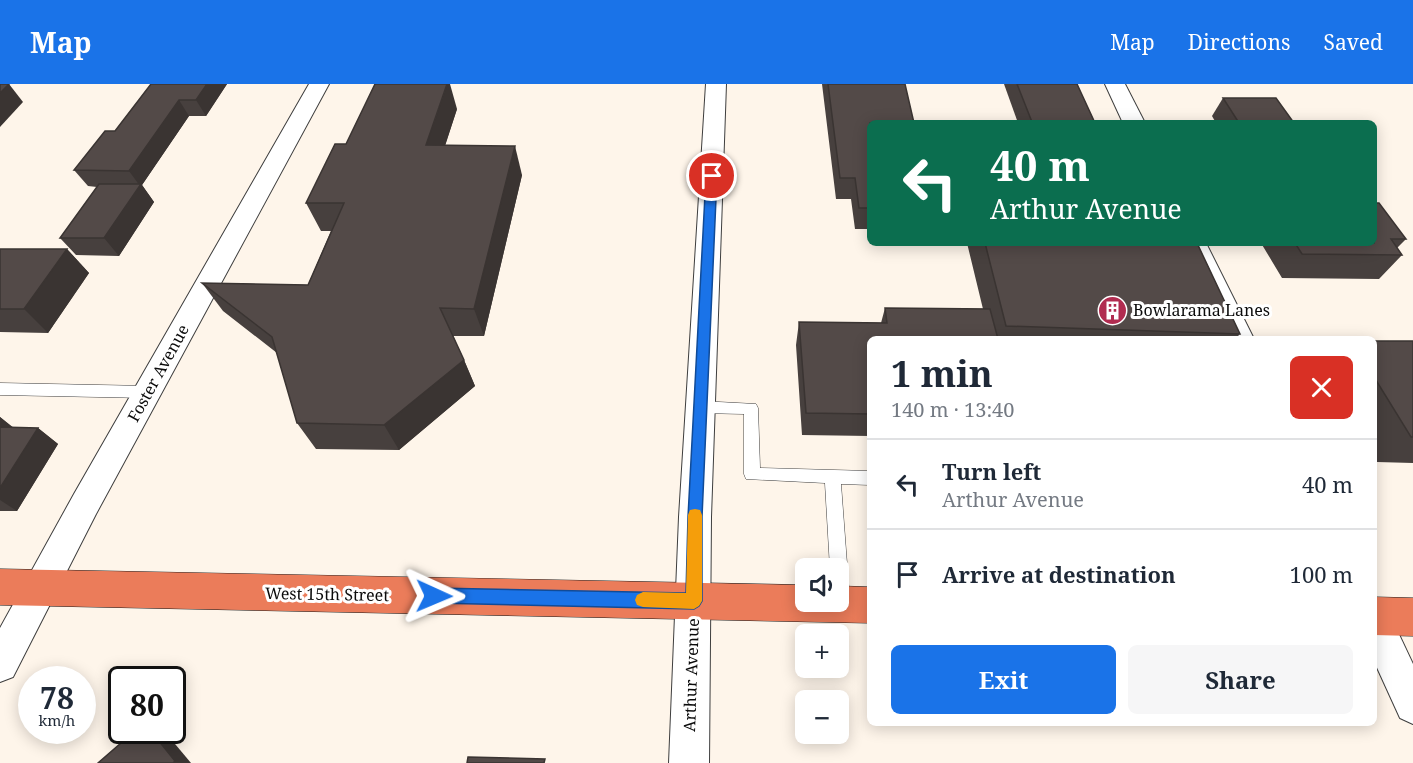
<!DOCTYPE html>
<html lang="en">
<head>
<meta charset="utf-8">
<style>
  body { margin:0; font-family:"Noto Serif",serif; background:#f6f6f7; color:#1f2937; height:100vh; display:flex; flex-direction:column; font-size:22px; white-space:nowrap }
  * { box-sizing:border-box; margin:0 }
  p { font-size:20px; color:#747a83 }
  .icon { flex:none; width:33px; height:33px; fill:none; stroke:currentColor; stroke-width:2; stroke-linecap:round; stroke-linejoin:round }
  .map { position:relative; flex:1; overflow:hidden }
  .side { position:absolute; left:867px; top:252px; width:510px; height:390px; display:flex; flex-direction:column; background:#fff; border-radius:9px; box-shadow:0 3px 15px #0003 }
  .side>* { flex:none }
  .top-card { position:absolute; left:867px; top:36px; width:510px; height:126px; border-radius:9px; box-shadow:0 3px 15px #0003; background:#0b6e4f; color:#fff; overflow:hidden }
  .controls { position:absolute; left:795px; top:474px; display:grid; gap:12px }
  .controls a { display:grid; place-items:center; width:54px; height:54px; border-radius:9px; background:#fff; box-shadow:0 3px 15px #0003; font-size:30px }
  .speed { position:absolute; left:18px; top:582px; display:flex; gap:12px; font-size:30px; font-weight:700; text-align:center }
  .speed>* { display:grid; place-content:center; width:78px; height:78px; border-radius:50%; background:#fff; box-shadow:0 3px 15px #0003; line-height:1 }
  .speed small { font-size:15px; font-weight:400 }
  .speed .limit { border:3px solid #111; border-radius:9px; background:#fff; color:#111 }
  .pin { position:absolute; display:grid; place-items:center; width:51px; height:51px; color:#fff; margin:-26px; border:3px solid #fff; border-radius:50%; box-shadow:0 2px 6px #0007 }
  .me { position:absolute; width:66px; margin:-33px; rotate:91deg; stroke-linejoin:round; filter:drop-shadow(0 0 4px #0008) }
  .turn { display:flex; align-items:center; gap:21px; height:126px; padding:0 24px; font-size:27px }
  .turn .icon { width:78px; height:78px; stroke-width:2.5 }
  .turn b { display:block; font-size:42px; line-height:51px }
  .round { display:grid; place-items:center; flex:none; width:63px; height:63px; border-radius:9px; background:#f6f6f7 }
  .summary { display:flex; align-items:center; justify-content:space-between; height:102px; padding:0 24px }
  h1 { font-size:36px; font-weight:700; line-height:45px }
  .primary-button { display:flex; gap:12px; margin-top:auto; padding:12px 24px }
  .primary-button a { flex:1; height:69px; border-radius:9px; background:#1a73e8; color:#fff; font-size:24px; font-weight:700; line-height:69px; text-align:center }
  .primary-button a+a { background:#f6f6f7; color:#1f2937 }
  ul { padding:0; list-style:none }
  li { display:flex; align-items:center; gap:18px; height:90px; padding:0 24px; border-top:2px solid #e0e1e3 }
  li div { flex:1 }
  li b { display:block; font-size:22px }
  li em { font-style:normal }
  header { display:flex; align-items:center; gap:36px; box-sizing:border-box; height:84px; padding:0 30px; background:#1a73e8; color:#fff }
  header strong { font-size:28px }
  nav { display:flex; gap:33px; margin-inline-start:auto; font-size:21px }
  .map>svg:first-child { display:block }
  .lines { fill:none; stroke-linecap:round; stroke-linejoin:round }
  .lane-casing { stroke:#3e3e3e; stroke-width:1 }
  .street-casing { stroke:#3e3e3e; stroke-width:2 }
  .highway-casing { stroke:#1c1c1c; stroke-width:1 }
  .lane { fill:#fff; fill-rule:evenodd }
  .street { fill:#fff; fill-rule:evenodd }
  .highway { fill:#eb7c5a; fill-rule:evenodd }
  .wall { fill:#47403e }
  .shaded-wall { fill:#3a3432 }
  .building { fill:#534a48; stroke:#3a3432; stroke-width:1.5 }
  .route { fill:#1a73e8; stroke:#114b97; stroke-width:1.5 }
  .slow { fill:#f59e0b }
  .labels { text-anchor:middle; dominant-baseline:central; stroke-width:6; stroke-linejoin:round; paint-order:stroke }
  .poi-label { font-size:16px; fill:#0b0b0b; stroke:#fff; text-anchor:start }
  .street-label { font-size:16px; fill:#0b0b0b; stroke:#fff }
</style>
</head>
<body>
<header>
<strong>Map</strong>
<nav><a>Map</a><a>Directions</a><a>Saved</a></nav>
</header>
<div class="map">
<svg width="1413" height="679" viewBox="0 0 1413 679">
  <rect width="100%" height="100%" fill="#fef5ea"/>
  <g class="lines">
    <defs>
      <g id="lane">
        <path d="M0,299L148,302L153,304L155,308L153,312L148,314L0,311Z"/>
        <path d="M700,317L756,320L758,324L760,384L870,387V401L841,400L850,520L847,526L841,528L835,526L832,518H838V484H830L825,399L746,395L744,390V330L700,329L695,327L693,323L695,319Z"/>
      </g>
      <g id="street">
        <path d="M309,0H329L96,430L13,593L0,598V544L74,410Z"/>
        <path d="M706,0H726L711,433L709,679H669L679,433Z"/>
        <path d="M1105,0H1125L1145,39H1123Z"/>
        <path d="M1180,159H1206L1254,255H1226Z"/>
        <path d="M1374,520L1387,525L1413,580V640L1400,634L1374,577Z"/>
      </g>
      <g id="highway">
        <path d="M0,485L806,501V518H838V502L870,503V539L0,521Z"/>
        <path d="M1374,513L1413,514V552L1374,551Z"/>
      </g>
    </defs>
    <use href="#lane" class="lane-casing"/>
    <use href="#street" class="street-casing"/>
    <use href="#highway" class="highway-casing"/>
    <use href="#lane" class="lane"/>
    <use href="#street" class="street"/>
    <use href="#highway" class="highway"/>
  </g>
  <g class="wall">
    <path d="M151,0H227L206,32H189L142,101L154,118L119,172L76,171L60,154L97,103L88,102L74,86L115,47Z"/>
    <path d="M822,0H905L870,39V145H855L851,115H836Z"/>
    <path d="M1004,0H1077L1095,39H1018Z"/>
    <path d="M1223,14L1294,39H1216L1212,32Z"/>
    <path d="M457,25L445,61L522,91L484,252H453L464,276L475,302L399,366L316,365L297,339L277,269L223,227L202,199L308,201L331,147H321L306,119Z"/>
    <path d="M1374,119L1406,155L1397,164L1402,171L1379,195L1282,194L1261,159H1374Z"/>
    <path d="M967,159H1197L1240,250L1235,255H870V352L802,351L796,261L799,238L881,239L885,224L983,225Z"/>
    <path d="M0,165H67L89,189L48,249L0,248Z"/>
    <path d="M1374,257H1413V379L1377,378L1374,373Z"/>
    <path d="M0,333L13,344H38L58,360L17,427H0Z"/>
  </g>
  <g class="shaded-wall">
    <path d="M9,0L23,18L0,43V9Z"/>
    <path d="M207,0H227L206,32L196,16Z"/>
    <path d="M447,0H450L457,25L436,90L426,61Z"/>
    <path d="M179,16L189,32L142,101L154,118L119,172L104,154L140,102L129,87Z"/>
    <path d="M515,62L522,91L484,252L474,225Z"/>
    <path d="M67,165L89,189L48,249L24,225Z"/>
    <path d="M464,276L475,302L399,366L384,341Z"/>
    <path d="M0,333L19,348L0,350Z"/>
    <path d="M38,344L58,360L17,427L0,416V404Z"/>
    <path d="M150,646H161L165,648L191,679H173Z"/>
  </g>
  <g class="building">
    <path d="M0,0H9L0,9Z"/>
    <path d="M151,0H207L196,16H179L129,87L74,86L105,47H115Z"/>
    <path d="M375,0H447L426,61L515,62L474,225L440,224L464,276L384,341L297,339L272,253L202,199L308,201L344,119H306L335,60H346Z"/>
    <path d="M828,0H905L914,39H870V124H859L855,94H840Z"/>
    <path d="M1017,0H1077L1095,39L1032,38Z"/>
    <path d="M1223,14H1276L1294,39H1239Z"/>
    <path d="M99,100H141L104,154H60Z"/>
    <path d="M1374,119H1379L1406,155H1391L1402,171L1302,170L1295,159H1374Z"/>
    <path d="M985,159H1197L1240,250L1006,242Z"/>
    <path d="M0,165H67L24,225H0Z"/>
    <path d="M885,224L990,225L998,255H870V330L806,329L799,238L887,239Z"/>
    <path d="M1374,257H1413V353H1411L1374,293Z"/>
    <path d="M0,343L38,344L0,404Z"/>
    <path d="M136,646H150L175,677L173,679H98Z"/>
    <path d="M468,673L545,675L544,679H467Z"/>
  </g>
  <path class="route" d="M712,89L717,92L702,433V517L699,522L694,525L434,519L428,517L426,512L428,507L434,504L686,509L688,433L706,92Z"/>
  <path class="slow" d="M695,425L700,426L702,431V517L699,522L694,525L643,523L637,521L635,516L637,511L643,508L686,509L688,431L690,426Z"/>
  <defs>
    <symbol id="building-disc" viewBox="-11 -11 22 22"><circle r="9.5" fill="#b12c50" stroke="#fff"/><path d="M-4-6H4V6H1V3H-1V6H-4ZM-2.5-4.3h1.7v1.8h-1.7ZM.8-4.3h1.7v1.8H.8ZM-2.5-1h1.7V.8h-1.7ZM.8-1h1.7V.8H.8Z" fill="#fff"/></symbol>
  </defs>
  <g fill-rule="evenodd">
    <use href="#building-disc" x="1096" y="210" width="33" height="33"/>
  </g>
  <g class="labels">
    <g class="poi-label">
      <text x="1133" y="226">Bowlarama Lanes</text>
    </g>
    <g class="street-label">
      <text transform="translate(158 289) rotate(-61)">Foster Avenue</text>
      <text transform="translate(327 510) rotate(1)">West 15th Street</text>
      <text transform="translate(691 591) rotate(-88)">Arthur Avenue</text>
    </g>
  </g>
</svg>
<div class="controls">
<a><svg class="icon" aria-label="sound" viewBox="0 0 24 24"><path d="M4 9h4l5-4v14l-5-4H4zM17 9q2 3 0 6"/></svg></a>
<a>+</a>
<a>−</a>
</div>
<div class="speed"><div>78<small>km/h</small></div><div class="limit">80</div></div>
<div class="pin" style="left:712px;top:92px;background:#d93025"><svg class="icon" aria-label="arrive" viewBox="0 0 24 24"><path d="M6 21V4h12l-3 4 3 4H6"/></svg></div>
<svg class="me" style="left:434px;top:512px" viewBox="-20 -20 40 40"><path d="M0-17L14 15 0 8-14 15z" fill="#1a73e8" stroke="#fff" stroke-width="4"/></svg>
<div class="top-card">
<div class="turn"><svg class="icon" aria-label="left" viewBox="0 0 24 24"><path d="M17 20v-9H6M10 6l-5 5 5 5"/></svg><div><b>40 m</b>Arthur Avenue</div></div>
</div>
<section class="side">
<div class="summary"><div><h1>1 min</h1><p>140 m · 13:40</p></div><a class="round" style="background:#d93025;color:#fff"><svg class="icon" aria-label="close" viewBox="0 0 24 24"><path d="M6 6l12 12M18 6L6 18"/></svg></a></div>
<ul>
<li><svg class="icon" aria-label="left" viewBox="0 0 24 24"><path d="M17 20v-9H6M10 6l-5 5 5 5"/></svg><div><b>Turn left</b><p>Arthur Avenue</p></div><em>40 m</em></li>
<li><svg class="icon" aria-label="arrive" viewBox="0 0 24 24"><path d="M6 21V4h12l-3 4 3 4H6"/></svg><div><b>Arrive at destination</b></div><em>100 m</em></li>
</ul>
<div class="primary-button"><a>Exit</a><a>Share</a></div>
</section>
</div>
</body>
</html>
